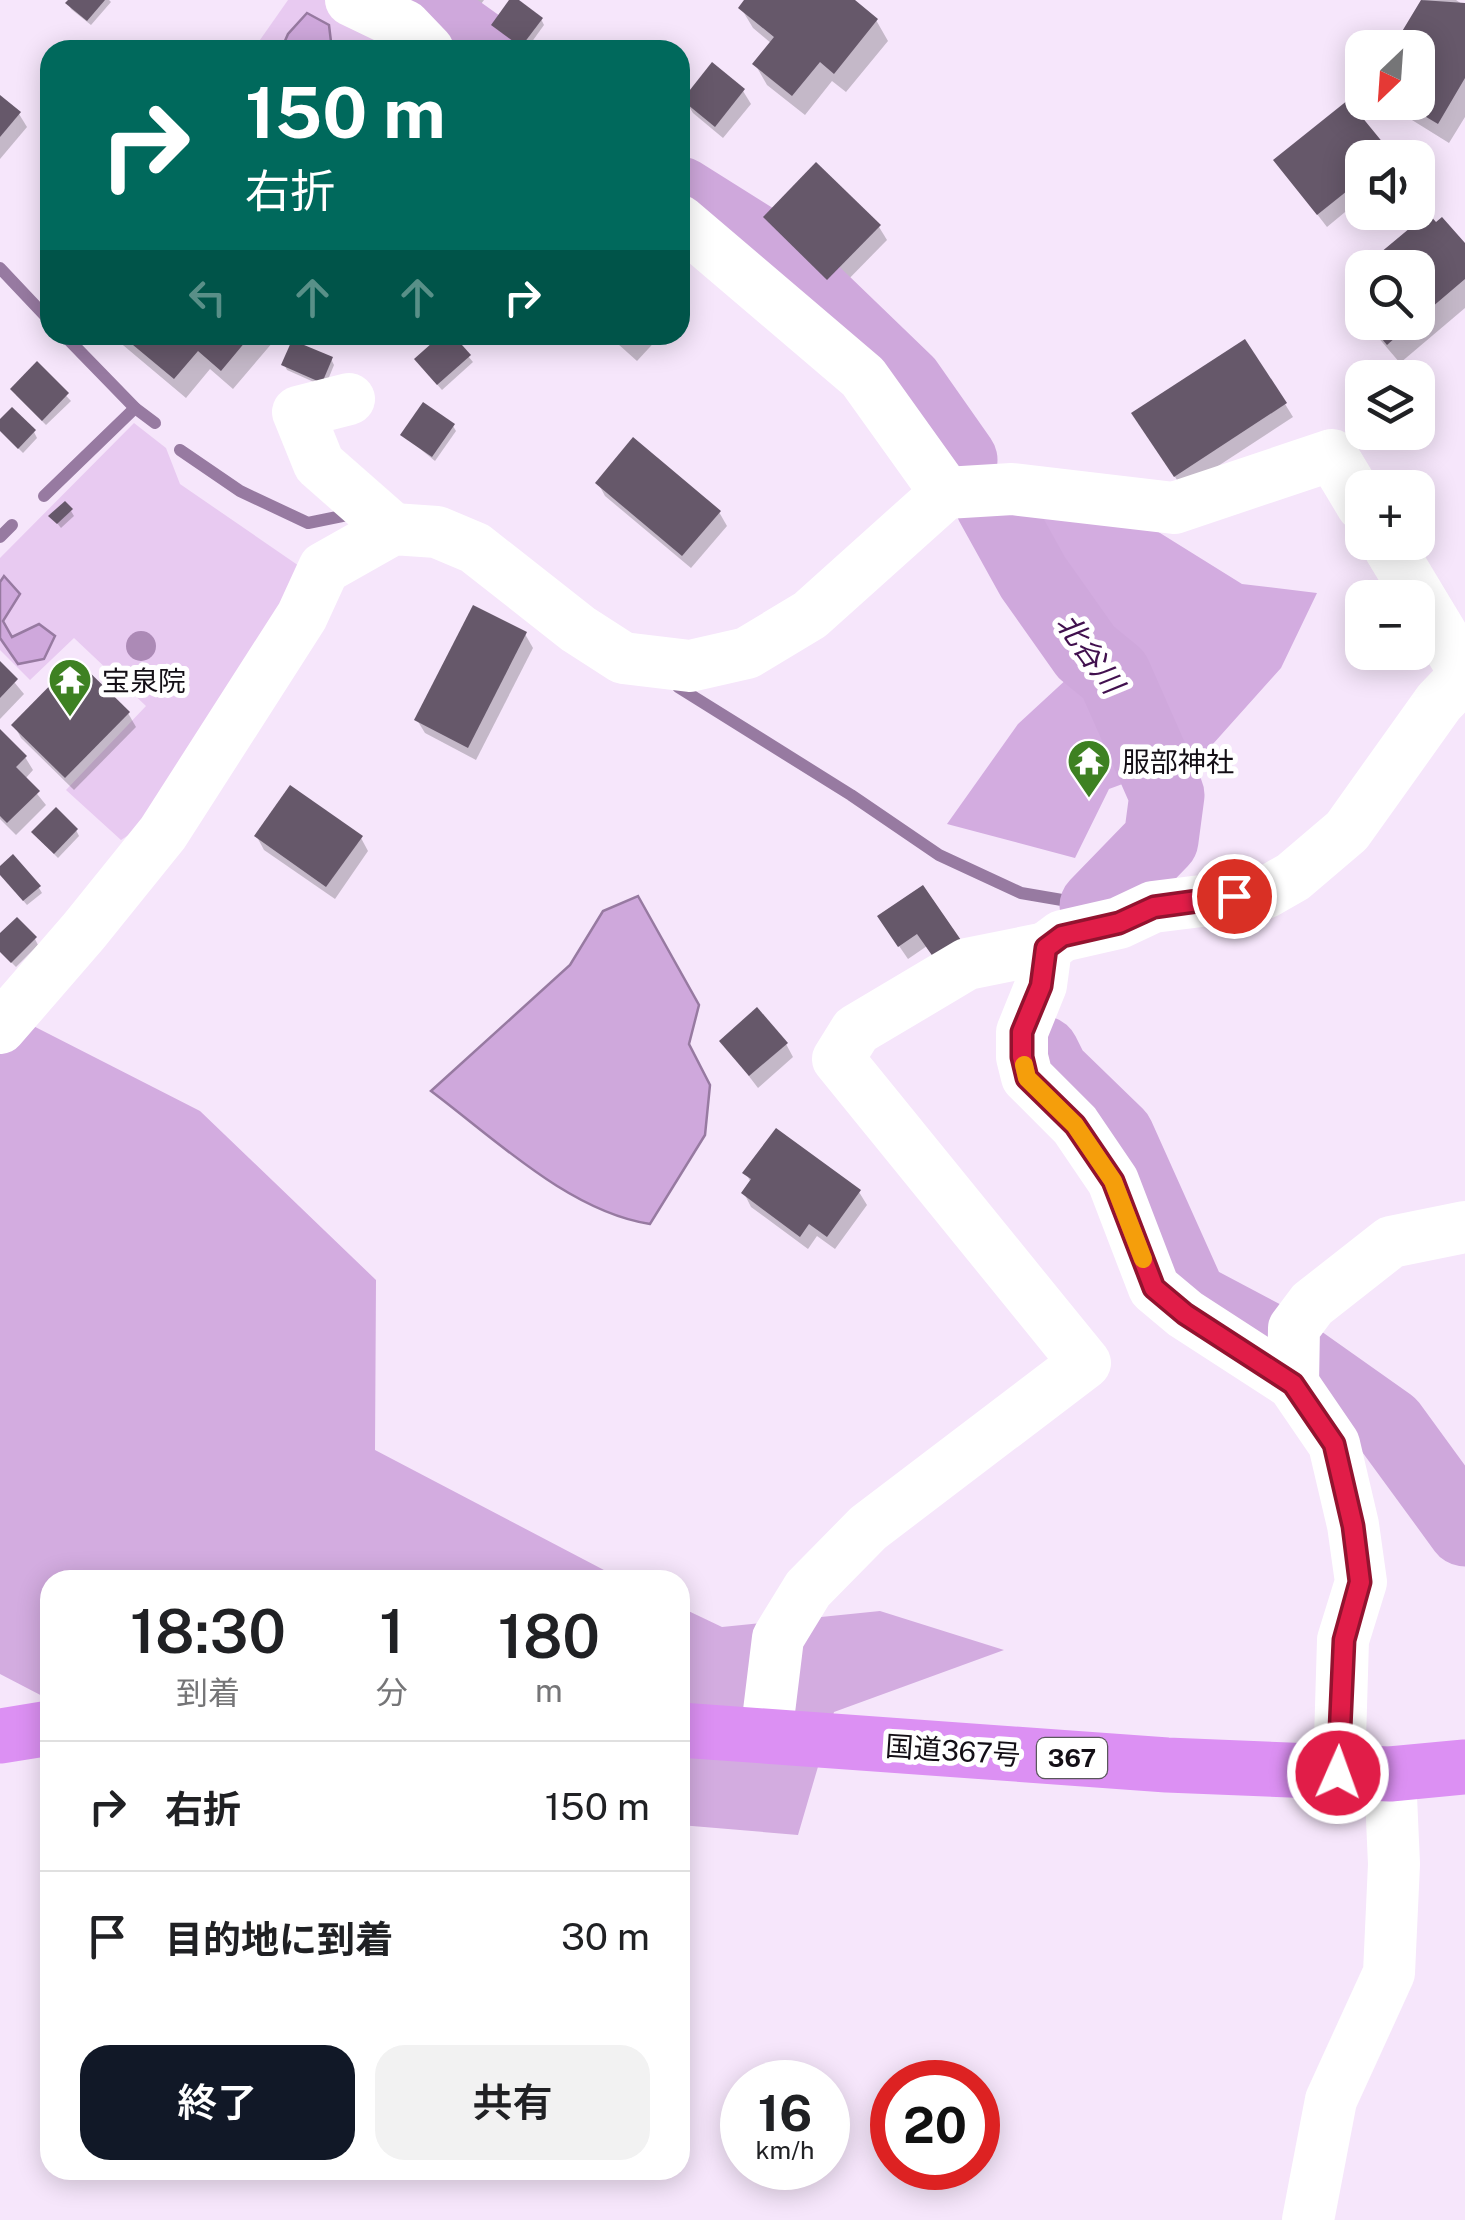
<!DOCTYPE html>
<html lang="ja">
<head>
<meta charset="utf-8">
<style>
  body { margin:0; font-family:"Public Sans","Noto Sans JP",sans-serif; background:#f2f2f2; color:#202124; height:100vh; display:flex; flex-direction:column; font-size:38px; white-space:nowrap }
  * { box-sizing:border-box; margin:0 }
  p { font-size:32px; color:#757577 }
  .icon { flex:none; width:55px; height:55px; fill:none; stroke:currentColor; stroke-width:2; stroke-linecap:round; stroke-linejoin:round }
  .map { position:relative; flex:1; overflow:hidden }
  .side { position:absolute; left:40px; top:1570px; width:650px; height:610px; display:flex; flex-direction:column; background:#fff; border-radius:30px; box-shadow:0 5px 25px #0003 }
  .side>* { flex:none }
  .top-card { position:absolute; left:40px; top:40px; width:650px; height:305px; border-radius:30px; box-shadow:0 5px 25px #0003; background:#00695c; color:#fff; overflow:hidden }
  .needle { width:65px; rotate:205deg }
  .fabs { position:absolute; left:1345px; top:30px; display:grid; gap:20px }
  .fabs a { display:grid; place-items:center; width:90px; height:90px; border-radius:20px; background:#fff; box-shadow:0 5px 25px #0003; font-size:50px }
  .speed { position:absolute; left:720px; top:2060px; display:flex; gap:20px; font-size:50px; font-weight:700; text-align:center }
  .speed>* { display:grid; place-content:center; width:130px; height:130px; border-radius:50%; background:#fff; box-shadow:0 5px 25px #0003; line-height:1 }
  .speed small { font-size:25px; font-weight:400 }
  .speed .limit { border:15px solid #d22; background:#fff; color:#111 }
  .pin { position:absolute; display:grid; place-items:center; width:85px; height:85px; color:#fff; margin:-42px; border:5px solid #fff; border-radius:50%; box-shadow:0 2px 10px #0007 }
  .me { position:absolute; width:110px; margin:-55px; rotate:2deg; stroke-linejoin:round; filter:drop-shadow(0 0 8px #0008) }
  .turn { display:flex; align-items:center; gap:35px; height:210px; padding:0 40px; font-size:45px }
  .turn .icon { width:130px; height:130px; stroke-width:2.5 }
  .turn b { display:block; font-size:70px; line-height:85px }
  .lanes { display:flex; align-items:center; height:95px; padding:0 40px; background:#0003; justify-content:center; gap:50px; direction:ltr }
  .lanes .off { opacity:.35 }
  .eta { display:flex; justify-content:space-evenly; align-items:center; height:170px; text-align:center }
  .eta b { font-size:60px; font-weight:600; line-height:70px }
  .button { display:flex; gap:20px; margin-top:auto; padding:20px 40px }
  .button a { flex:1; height:115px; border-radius:30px; background:#111827; color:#fff; font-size:40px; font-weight:600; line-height:115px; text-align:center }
  .button a+a { background:#f2f2f2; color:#202124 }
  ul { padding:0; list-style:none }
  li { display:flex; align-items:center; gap:30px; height:130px; padding:0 40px; border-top:2px solid #e0e0e0 }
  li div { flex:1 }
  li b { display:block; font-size:38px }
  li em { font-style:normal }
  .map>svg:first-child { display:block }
  .green { fill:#e8caf1 }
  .forest { fill:#d3ace0 }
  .water { fill:#cfa8dc; stroke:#977aa1; stroke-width:2.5 }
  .shadow { fill:#0003 }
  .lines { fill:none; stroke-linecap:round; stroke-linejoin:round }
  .stream { stroke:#977aa1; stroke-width:12 }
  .river { stroke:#cfa8dc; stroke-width:75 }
  .building { fill:#66586a }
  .minor { stroke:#fff; stroke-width:52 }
  .highway { stroke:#dc90f3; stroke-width:55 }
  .tree { fill:#ac8ab6 }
  .route-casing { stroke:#92132f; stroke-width:25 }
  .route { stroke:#e11d48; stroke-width:18 }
  .slow { stroke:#f59e0b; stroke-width:18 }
  .labels { text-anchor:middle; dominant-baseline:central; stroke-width:10; stroke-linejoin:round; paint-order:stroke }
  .shield { fill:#fff; stroke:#5a575c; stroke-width:2.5 }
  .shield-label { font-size:25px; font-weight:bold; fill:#140f16 }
  .poi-label { font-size:28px; fill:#140f16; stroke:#fff; text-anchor:start }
  .street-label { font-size:28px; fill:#140f16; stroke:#fff }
  .water-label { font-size:30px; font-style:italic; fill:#41104e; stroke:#fff }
</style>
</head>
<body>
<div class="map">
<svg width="1465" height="2220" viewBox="0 0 1465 2220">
  <rect width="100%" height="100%" fill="#f6e6fb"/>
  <g class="green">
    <path d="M288,0H333L417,50H253Z"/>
    <path d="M134,423L166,448L180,484L302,568L159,815L121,840L66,790L146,706L74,638L30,680L0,650V558Z"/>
  </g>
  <g class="forest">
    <path d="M1028,506L1152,528L1242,584L1317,593L1281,668L1204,754L1109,789L1075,858L947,824L1018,724L1082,665L1014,518Z"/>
    <path d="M0,1009L200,1111L376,1280L375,1450L623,1580H50V1700L0,1674Z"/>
    <path d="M680,1607L722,1627L880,1611L1004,1650L834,1712L798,1835L680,1825Z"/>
  </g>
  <g class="water">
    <path d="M307,13L329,25L332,50H281L288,34Z"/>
    <path d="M4,576L20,594L3,621L12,637L39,624L55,636L44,659L18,664L0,638V582Z"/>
    <path d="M638,896L699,1005L689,1044L710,1085L705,1135L650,1224C570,1212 495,1139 431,1091L570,965L603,911Z"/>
  </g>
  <g class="shadow">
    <path d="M71,0H109L111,2L91,25L71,9L68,3Z"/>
    <path d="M444,0H484L470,19Z"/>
    <path d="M512,0L541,19L544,25L526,50L494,25Z"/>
    <path d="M747,0H851L876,20L888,41L846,92L832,81L805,115L767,85L755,64L772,44L753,28L741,8Z"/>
    <path d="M1424,0H1456L1465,6V117L1449,143L1383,102H1418V48H1395Z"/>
    <path d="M743,91L751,104L723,138L693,113L685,100Z"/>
    <path d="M0,98L19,114L27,127L0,159Z"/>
    <path d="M1348,103L1392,158H1362V198L1327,227L1276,161Z"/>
    <path d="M816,166L879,227L887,240L836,292L774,230L766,217Z"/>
    <path d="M1465,247V308L1400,363L1365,322H1418V268Z"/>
    <path d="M1362,290V319L1352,300Z"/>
    <path d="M111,335H279L233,389L210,369L186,398Z"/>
    <path d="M445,335H450L473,362L442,390L420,365Z"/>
    <path d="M608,335H661L637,361Z"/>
    <path d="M331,359L334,365L325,387L287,370L284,364Z"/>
    <path d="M37,365L71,401L46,425L16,395Z"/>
    <path d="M1285,404L1293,417L1183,489L1142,427Z"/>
    <path d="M0,422L34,432L37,438L23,453L1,431Z"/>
    <path d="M453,426L456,431L435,461L403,435Z"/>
    <path d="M598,483L719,512L727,526L691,568L605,496Z"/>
    <path d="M71,511L74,516L61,528L52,517Z"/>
    <path d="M525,634L533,648L476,760L425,733L417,720Z"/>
    <path d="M0,665L24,694L0,719Z"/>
    <path d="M128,713L136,727L74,790L21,738L14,725Z"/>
    <path d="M0,732L25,757L33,770L25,779L46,805L16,835L0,819Z"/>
    <path d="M76,830L79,836L58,858L38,838Z"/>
    <path d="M257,837L361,838L368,851L335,899L264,850Z"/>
    <path d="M0,869L39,888L42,893L27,905L2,876Z"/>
    <path d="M923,888L927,946L908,959L888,930Z"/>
    <path d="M0,937L35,939L38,945L16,967L0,951Z"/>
    <path d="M722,1041L786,1044L793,1057L758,1088Z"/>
    <path d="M746,1173L859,1192L867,1205L835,1249L817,1236L808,1249L751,1207L744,1193L751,1183Z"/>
  </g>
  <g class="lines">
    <g class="stream">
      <path d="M0,268L50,321"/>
      <path d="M64,335L135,408L155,423"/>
      <path d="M180,450L240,491L308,523L352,514"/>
      <path d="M44,496L135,408"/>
      <path d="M0,537L12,525"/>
      <path d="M678,687L851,795L939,855L1021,893L1097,906"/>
    </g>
    <g class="river">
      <path d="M393,0L451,27L483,50"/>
      <path d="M680,194L766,248L906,383L960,460"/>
      <path d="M992,503L1033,577L1086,652L1114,675L1167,795L1161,840L1097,906"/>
      <path d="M1042,1053L1052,1073L1117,1136L1190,1299L1273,1343L1389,1425L1465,1529"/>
    </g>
  </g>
  <g class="building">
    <path d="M68,0H105L87,21L65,3Z"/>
    <path d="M509,0H519L543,18L521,47L491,25Z"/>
    <path d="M744,0H855L878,19L834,74L820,62L792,96L752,64L774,37L738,8Z"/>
    <path d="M1421,0L1465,3V78L1438,124L1401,102H1418V48H1392Z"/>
    <path d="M712,62L745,89L715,127L682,100Z"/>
    <path d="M0,95L21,112L0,137Z"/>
    <path d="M1348,100L1393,155L1362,158V179L1317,215L1273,160Z"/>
    <path d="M816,162L881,225L827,280L763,217Z"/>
    <path d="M1428,213L1436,222L1442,217L1465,243V279L1418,319V268H1371L1368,263Z"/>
    <path d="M1368,322H1413L1387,345Z"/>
    <path d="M121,335H251L221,371L198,351L174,379Z"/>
    <path d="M441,335H453L471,355L437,385L414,359Z"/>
    <path d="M1245,339L1287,403L1174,477L1131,413Z"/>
    <path d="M292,340L333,357L322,383L281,365Z"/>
    <path d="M37,361L69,393L42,421L10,389Z"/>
    <path d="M423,402L455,424L432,457L400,435Z"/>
    <path d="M12,407L36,430L18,449L0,431V419Z"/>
    <path d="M633,437L721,511L682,556L595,483Z"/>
    <path d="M65,501L73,509L57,524L48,516Z"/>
    <path d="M473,605L527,632L468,748L414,720Z"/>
    <path d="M76,659L130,712L65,778L11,725Z"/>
    <path d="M0,661L18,679L0,698Z"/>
    <path d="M0,729L27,756L16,767L40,791L7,823L0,816Z"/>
    <path d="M290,785L363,836L326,887L254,836Z"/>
    <path d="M56,807L78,829L54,854L31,832Z"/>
    <path d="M13,854L41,886L23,901L0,875V866Z"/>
    <path d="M923,885L963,943L936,961L917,934L898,947L877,916Z"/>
    <path d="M17,917L37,937L11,963L0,952V933Z"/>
    <path d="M757,1007L788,1043L749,1076L719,1041Z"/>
    <path d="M776,1128L861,1190L827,1237L809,1224L800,1237L741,1193L751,1179L742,1173Z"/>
  </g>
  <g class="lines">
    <g class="minor">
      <path d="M351,0L405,26L428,50"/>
      <path d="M680,221L863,377L946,493"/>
      <path d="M349,399L298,412L319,464L393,529"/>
      <path d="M1386,542L1465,673"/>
      <path d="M0,1028L84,931L163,833L302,616L324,568L393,529L437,532L475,548L578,629L623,658L690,666L747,653L810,615L946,493L1012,489L1174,508L1332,455L1362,505"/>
      <path d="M1293,1384L1294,1328L1312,1304L1391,1242L1465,1227"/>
      <path d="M766,1736L778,1638L808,1589L868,1528L1085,1363L838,1059L856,1030L967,964L1046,948"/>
      <path d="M1339,1773L1343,1640L1361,1582L1353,1525L1334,1444L1293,1384L1185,1314L1154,1288L1113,1181L1075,1125L1027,1077L1022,1057V1032L1041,985L1046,948L1062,936L1119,923L1153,907L1265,893L1293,877L1347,831L1439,702L1465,675"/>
      <path d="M1308,2220L1331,2100L1389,1973L1394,1864L1390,1774"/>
    </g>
    <g class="highway">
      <path d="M680,1730L1167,1765L1390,1774L1465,1767"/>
      <path d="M0,1736L50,1728"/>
    </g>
  </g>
  <circle class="tree" cx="141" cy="646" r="15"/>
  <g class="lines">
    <defs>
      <path id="route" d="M1234,896L1154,907L1119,923L1062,936L1046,948L1041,986L1022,1032V1057L1027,1078L1075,1125L1113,1181L1154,1288L1185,1314L1293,1384L1334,1444L1353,1526L1360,1582L1344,1640L1338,1773"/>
    </defs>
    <use href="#route" class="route-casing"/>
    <use href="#route" class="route"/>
    <path class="slow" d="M1024,1065L1027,1078L1075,1125L1113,1181L1143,1259"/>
  </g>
  <defs>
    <symbol id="temple-pin" viewBox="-11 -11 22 30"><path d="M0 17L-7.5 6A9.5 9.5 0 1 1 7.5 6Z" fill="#3e8122" stroke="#fff"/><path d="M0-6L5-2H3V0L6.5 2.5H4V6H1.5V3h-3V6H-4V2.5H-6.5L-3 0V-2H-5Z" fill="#fff"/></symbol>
  </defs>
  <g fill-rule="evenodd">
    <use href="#temple-pin" x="45" y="655" width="50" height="68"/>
    <use href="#temple-pin" x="1064" y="736" width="50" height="68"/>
  </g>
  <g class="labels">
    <rect class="shield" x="1037" y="1738" width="70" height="40" rx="8"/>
    <g class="shield-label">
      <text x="1072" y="1758">367</text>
    </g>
    <g class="poi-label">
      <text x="102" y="680">宝泉院</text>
      <text x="1122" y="761">服部神社</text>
    </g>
    <g class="street-label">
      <text transform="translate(953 1750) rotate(4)">国道367号</text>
    </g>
    <g class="water-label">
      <text transform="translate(1090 653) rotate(54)">北谷川</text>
    </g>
  </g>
</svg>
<div class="fabs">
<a><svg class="needle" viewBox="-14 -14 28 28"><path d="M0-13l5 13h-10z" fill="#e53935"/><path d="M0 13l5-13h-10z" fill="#757577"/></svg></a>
<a><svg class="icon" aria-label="sound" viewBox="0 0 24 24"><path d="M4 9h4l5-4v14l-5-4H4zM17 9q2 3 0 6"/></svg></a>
<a><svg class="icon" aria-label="search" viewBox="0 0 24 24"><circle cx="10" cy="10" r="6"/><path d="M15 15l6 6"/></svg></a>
<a><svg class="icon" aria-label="layers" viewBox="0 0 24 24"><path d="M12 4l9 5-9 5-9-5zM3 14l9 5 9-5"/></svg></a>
<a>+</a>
<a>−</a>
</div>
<div class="speed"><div>16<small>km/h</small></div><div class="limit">20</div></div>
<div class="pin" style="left:1234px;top:896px;background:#d93025"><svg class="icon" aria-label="arrive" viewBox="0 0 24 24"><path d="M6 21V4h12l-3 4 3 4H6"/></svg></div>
<svg class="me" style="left:1338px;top:1773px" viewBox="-20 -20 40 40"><circle r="17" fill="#e11d48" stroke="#fff" stroke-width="3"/><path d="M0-11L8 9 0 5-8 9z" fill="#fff"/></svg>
<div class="top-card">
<div class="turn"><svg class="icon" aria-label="right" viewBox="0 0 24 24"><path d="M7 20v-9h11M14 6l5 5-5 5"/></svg><div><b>150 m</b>右折</div></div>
<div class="lanes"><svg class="icon off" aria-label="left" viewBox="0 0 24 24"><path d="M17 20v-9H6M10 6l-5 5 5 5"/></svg><svg class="icon off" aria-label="ahead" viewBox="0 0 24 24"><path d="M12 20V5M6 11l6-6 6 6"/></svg><svg class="icon off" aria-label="ahead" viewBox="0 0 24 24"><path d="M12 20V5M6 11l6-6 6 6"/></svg><svg class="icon" aria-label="right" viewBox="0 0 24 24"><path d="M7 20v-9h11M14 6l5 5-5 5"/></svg></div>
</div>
<section class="side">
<div class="eta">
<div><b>18:30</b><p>到着</p></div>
<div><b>1</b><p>分</p></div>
<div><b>180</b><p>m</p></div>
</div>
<ul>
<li><svg class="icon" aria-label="right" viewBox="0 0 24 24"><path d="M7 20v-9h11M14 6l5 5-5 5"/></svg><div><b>右折</b></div><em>150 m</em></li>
<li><svg class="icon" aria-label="arrive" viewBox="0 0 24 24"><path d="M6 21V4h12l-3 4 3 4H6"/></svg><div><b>目的地に到着</b></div><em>30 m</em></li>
</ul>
<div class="button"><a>終了</a><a>共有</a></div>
</section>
</div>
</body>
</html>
